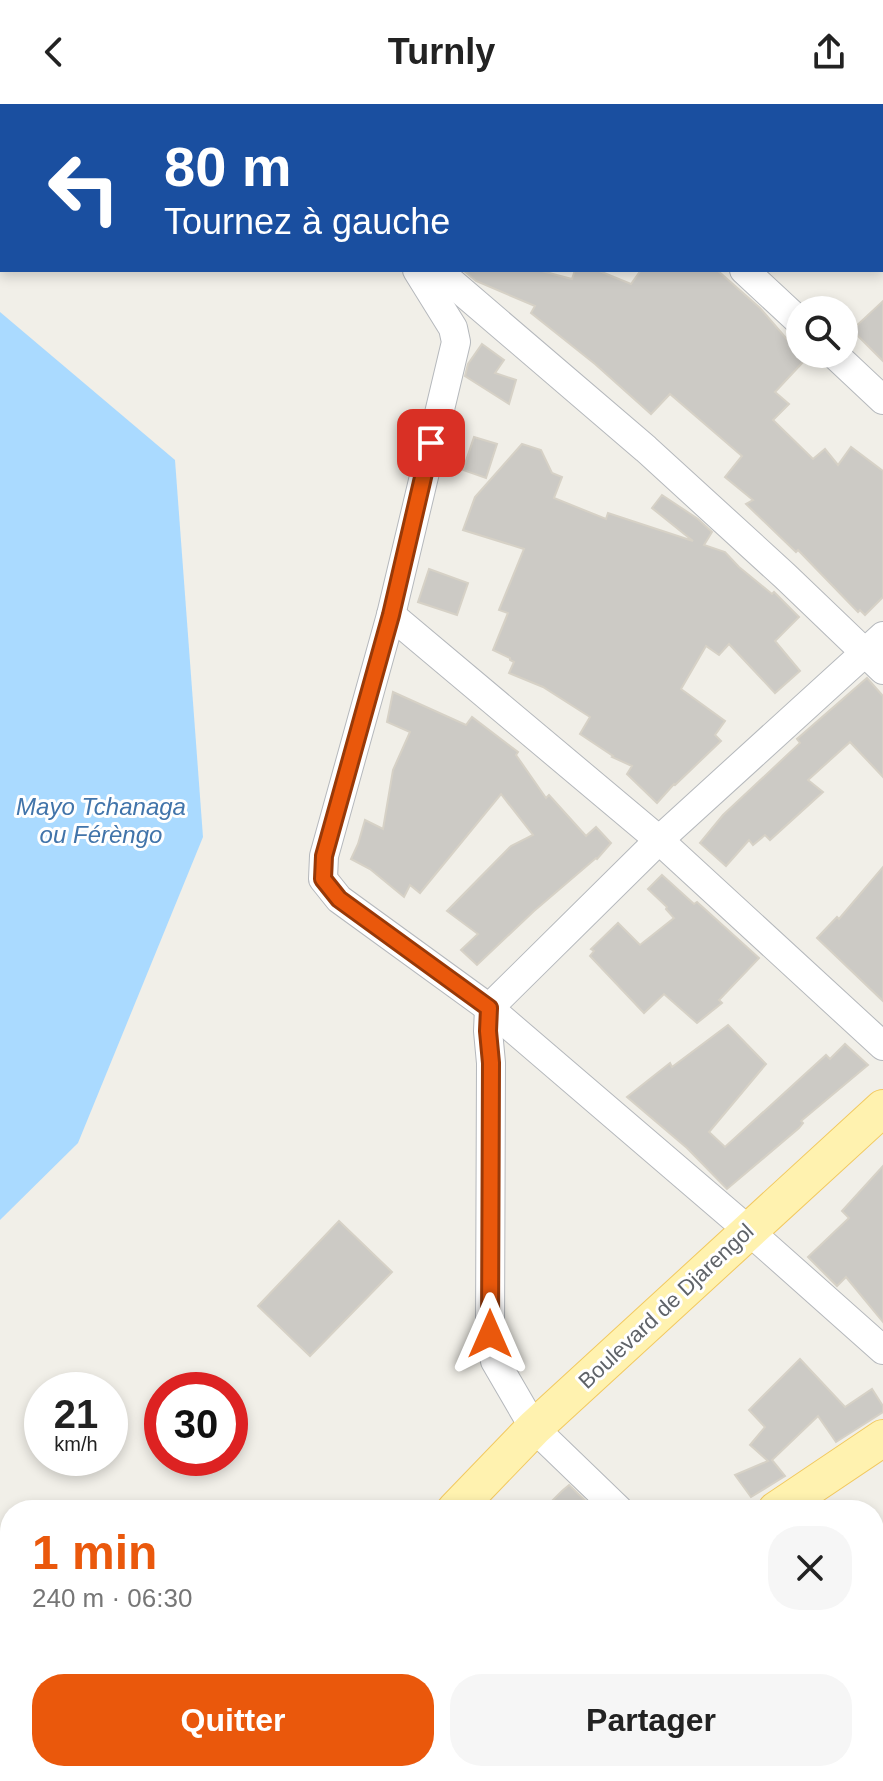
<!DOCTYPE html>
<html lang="fr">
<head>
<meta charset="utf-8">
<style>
  body { margin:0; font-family:Arial,sans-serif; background:#f6f6f6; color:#222; height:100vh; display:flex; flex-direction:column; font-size:30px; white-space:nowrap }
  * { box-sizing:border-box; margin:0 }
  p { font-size:26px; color:#767676 }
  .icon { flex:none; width:44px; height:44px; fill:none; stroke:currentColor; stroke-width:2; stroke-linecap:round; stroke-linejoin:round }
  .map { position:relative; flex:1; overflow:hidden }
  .side { position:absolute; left:0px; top:1396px; width:884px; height:282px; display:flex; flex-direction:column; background:#fff; border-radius:32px 32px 0 0; box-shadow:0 4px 12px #0003 }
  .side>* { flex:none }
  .banner { position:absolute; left:0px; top:0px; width:884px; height:168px; box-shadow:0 4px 12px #0003; background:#1a4fa0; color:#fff; overflow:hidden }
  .buttons { position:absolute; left:786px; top:192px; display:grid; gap:16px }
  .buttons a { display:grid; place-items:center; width:72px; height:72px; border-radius:50%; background:#fff; box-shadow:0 4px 12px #0003; font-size:40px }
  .speed { position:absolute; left:24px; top:1268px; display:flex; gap:16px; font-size:40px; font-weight:700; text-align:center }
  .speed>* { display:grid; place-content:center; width:104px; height:104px; border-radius:50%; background:#fff; box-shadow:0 4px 12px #0003; line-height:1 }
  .speed small { font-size:20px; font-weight:400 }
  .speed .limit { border:12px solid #d22; background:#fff; color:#111 }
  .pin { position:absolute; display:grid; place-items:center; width:68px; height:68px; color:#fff; margin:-34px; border-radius:16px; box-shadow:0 4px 12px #0006 }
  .me { position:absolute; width:88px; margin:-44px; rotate:0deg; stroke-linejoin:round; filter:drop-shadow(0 0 6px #0008) }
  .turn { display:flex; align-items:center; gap:28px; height:168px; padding:0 32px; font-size:36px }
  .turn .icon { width:104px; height:104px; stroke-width:2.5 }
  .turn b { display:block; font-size:56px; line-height:68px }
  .round { display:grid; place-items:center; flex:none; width:84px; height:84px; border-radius:32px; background:#f6f6f6 }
  .summary { display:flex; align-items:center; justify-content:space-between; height:136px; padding:0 32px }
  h1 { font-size:48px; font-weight:600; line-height:60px; color:#ea580c }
  .primary-button { display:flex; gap:16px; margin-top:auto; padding:16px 32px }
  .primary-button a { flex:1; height:92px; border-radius:32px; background:#ea580c; color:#fff; font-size:32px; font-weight:600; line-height:92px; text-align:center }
  .primary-button a+a { background:#f6f6f6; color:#222 }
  header { display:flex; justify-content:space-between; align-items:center; height:104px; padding:0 32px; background:#fff; font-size:36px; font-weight:600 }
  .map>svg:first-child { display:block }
  .water { fill:#aadaff }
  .building { fill:#cccac5; stroke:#d6d1c6; stroke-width:2 }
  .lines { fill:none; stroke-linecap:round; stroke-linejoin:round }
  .minor-casing { stroke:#b5b8bc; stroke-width:30 }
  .major-casing { stroke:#f2c960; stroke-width:38 }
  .minor { stroke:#fff; stroke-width:28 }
  .major { stroke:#fff2af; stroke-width:36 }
  .route-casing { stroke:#983908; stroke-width:20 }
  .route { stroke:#ea580c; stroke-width:14 }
  .labels { text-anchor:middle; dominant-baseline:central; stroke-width:6; stroke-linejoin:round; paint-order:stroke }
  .street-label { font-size:22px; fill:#5f6368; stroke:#fff }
  .water-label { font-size:24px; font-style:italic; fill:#4174aa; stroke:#fff }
</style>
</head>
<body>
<header><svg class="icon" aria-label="back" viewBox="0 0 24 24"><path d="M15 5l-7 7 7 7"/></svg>Turnly<svg class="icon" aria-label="share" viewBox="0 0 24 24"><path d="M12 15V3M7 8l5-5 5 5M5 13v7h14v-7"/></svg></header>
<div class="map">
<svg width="883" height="1677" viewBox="0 0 883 1677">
  <rect width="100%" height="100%" fill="#f1efe8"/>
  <path class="water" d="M0,208L175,356L203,733L78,1039L0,1116Z"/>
  <g class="building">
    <path d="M463,166H538L572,175L575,166H597L631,180L641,166H717L760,204L805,256L775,288L789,300L773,316L813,355L825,345L838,361L851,343L883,367V493L865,511L860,506L858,508L798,446L796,448L746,400L753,396L725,373L742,352L670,290L651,310L595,260L531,209L535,202L476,177Z"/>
    <path d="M883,197V257L852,226Z"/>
    <path d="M482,240L504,256L495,269L516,276L509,300L465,272L468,260Z"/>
    <path d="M474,333L497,340L486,374L463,366Z"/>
    <path d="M522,340L541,346L552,369L562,373L554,394L606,415L608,409L693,437L652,404L662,391L698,415L712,428L704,441L725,448L739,463L772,490L774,488L799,513L775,537L800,567L775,589L729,540L719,551L706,542L681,585L725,617L715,631L721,637L675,681L674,680L657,699L627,670L632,662L612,653L613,652L580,630L590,613L543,583L509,569L514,558L510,556V554L493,546L508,509L499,506L524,445L463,426L475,393Z"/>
    <path d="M429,465L468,479L457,511L418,498Z"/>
    <path d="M867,574L883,592V673L850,638L808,676L823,688L770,736L765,731L753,741L749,736L726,762L700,739L723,711L800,639L797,635Z"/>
    <path d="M393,588L466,621L472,613L518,648L516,651L546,694L549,691L586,732L596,723L611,739L597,755L596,754L534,807L477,861L461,846L478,830L447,807L511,742L533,731L501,690L420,789L410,781L404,793L370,765L351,755L358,740L365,716L383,725L393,666L410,628L387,618Z"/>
    <path d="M883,763V897L817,834L837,813L839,815Z"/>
    <path d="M662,771L694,800L697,798L759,854L719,896L722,899L697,919L664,890L644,909L590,852L594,847L591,845L618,819L640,841L674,814L666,805L667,803L648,785Z"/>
    <path d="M728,921L766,960L709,1028L725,1043L826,951L830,955L845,940L868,961L801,1017L803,1019L799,1024L727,1085L687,1044L627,993L670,959L672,963Z"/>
    <path d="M883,1062V1218L846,1173L837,1182L808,1153L849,1114L842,1107Z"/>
    <path d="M339,1117L392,1168L310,1252L258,1202Z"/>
    <path d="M800,1255L845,1303L872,1285L883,1302V1308L836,1338L818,1312L772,1356L785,1372L751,1393L735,1371L768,1357L750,1341L765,1323L749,1306Z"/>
    <path d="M569,1381L595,1406H543L562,1387Z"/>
  </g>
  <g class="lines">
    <defs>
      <g id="minor">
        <path d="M546,0L549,2"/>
        <path d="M466,2L467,0"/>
        <path d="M786,2L788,0"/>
        <path d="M417,166L453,224L456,238L391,511L324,752L323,775L339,795L489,904L748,1126L883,1246"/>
        <path d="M437,166L646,345L785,472L883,566"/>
        <path d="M744,166L800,218"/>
        <path d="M834,250L883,296"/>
        <path d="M391,511L659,736L883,942"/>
        <path d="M619,1406L534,1324L495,1257L490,1230L491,959L488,927L489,904L659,736L883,532"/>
        <path d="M874,1643L883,1651"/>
        <path d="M586,1668L595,1677"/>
      </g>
      <g id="major">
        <path d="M455,1406L534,1324L883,1004"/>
        <path d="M776,1406L883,1334"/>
        <path d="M298,1677L301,1668"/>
        <path d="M390,1677L403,1668"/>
      </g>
    </defs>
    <use href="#minor" class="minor-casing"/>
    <use href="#major" class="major-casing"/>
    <use href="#minor" class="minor"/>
    <use href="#major" class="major"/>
  </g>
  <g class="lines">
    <defs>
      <path id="route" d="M431,339L391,511L324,752L323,775L339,795L489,904L488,927L491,959L490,1230"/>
    </defs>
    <use href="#route" class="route-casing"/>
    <use href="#route" class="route"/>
  </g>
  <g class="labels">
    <g class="street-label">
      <text transform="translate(666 1202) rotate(-43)">Boulevard de Djarengol</text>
    </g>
    <g class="water-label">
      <text x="101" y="702">Mayo Tchanaga<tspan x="101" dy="28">ou Férèngo</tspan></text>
    </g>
  </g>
</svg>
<div class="buttons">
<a><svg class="icon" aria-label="search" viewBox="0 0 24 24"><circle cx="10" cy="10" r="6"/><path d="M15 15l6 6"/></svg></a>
</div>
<div class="speed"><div>21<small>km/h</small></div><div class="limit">30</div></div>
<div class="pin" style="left:431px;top:339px;background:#d93025"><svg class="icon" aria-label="arrive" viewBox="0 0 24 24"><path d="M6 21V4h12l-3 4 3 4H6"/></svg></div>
<svg class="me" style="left:490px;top:1230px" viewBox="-20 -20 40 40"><path d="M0-17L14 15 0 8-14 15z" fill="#ea580c" stroke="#fff" stroke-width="4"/></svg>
<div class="banner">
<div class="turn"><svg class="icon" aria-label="left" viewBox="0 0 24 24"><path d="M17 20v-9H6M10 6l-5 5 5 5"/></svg><div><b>80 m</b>Tournez à gauche</div></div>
</div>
<section class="side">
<div class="summary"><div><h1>1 min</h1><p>240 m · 06:30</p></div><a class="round"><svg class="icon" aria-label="close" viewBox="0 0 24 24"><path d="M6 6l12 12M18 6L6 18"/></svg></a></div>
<div class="primary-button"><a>Quitter</a><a>Partager</a></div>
</section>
</div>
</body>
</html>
